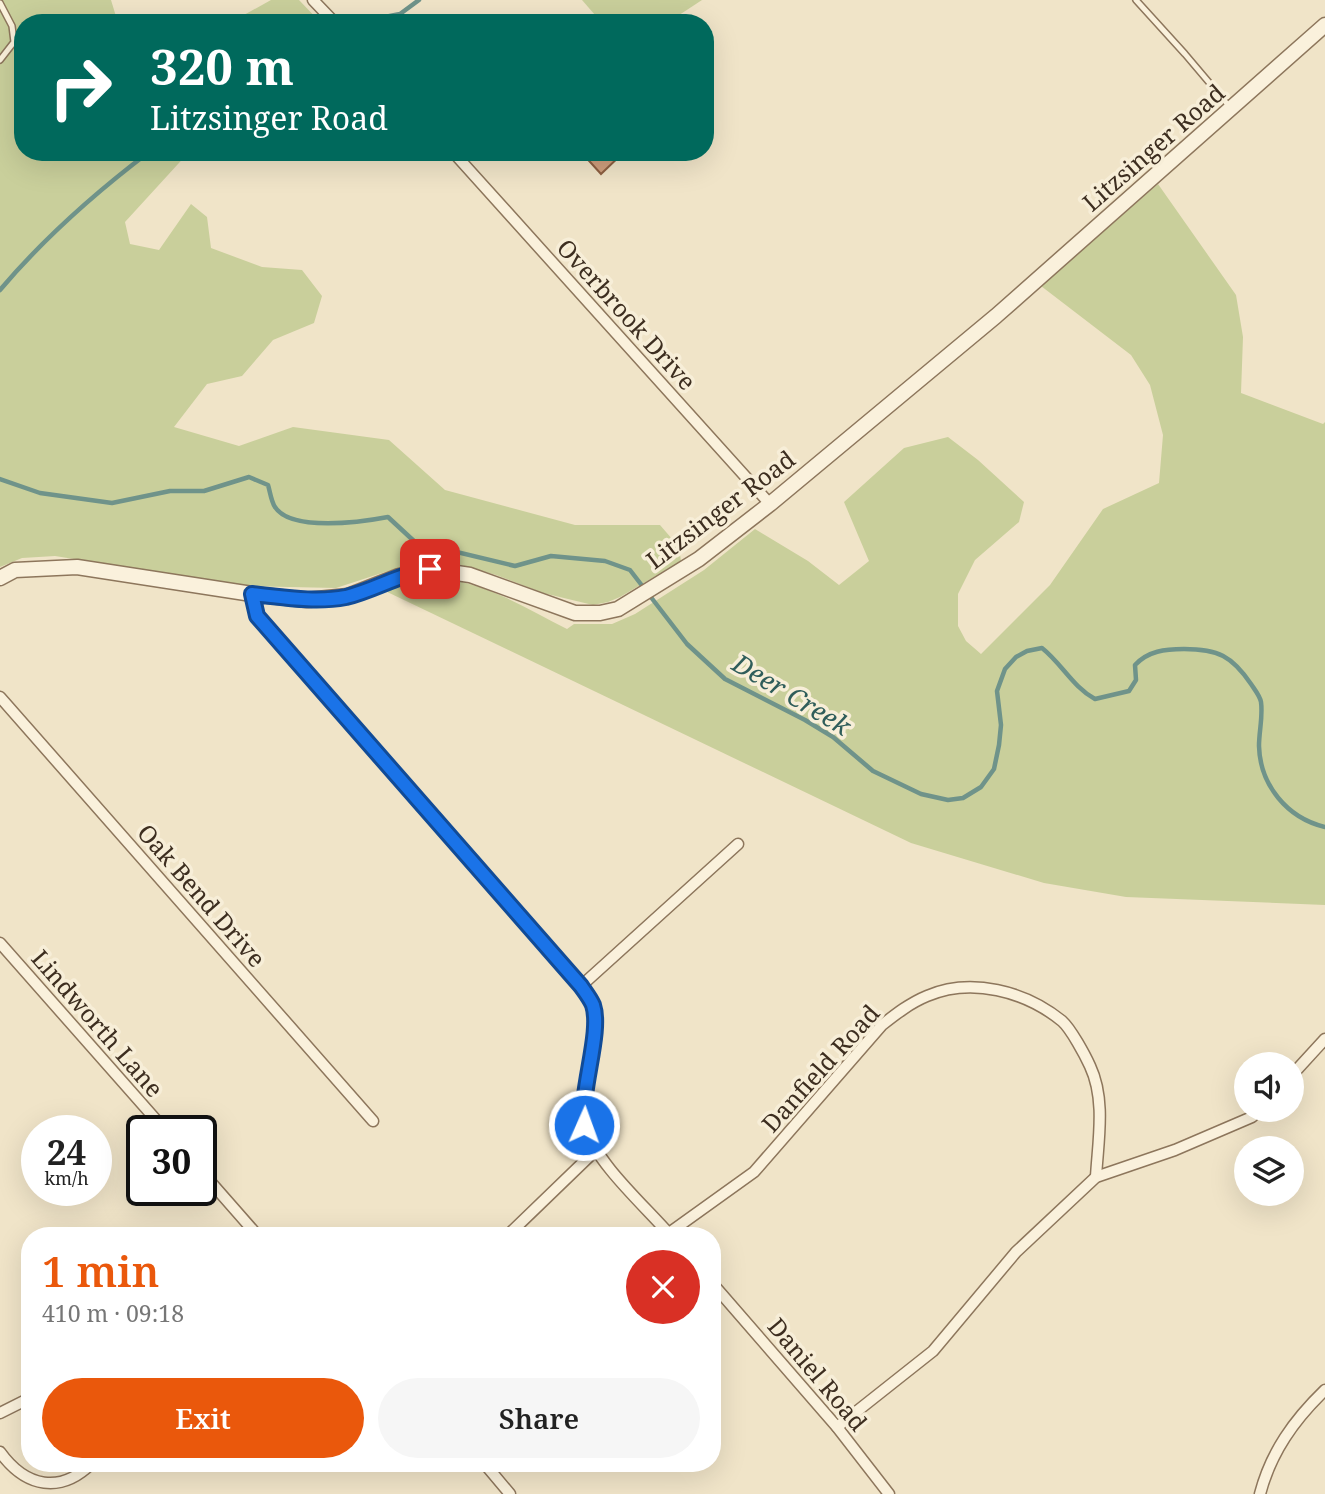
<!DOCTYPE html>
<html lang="en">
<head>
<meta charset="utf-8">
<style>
  body { margin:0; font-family:"Noto Serif",serif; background:#f6f6f6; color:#222; height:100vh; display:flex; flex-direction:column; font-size:26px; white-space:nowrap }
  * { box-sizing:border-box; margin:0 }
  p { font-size:23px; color:#767676 }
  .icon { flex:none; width:38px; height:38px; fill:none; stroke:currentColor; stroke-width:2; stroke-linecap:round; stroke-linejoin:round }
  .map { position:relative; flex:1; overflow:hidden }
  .panel { position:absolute; left:21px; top:1227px; width:700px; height:245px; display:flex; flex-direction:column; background:#fff; border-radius:28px; box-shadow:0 7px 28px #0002 }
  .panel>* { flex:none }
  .hud { position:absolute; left:14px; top:14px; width:700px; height:147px; border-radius:28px; box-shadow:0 7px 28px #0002; background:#00695c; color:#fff; overflow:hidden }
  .controls { position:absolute; left:1234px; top:1052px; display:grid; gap:14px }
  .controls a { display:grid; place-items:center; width:70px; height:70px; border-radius:50%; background:#fff; box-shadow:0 7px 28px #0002; font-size:35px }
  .speed { position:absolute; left:21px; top:1115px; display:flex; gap:14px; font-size:35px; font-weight:700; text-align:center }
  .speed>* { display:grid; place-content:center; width:91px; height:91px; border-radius:50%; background:#fff; box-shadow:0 7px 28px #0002; line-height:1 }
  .speed small { font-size:18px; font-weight:400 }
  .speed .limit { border:4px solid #111; border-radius:10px; background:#fff; color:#111 }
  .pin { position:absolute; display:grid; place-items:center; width:60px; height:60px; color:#fff; margin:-30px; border-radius:14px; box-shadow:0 4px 10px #0006 }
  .me { position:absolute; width:77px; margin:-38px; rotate:2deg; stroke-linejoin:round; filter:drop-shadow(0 0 5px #0008) }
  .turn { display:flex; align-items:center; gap:24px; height:147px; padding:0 21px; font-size:32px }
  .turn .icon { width:91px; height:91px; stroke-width:2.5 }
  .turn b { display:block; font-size:49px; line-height:60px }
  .round { display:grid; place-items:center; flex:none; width:74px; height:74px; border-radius:37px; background:#f6f6f6 }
  .summary { display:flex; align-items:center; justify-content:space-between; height:119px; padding:0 21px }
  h1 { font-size:42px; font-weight:600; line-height:52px; color:#ea580c }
  .cta { display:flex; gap:14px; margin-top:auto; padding:14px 21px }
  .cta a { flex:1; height:80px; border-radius:42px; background:#ea580c; color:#fff; font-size:28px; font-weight:600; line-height:80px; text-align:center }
  .cta a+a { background:#f6f6f6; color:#222 }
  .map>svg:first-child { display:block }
  .green { fill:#c9cf9b }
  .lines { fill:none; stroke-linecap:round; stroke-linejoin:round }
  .stream { stroke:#6f938a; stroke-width:4.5 }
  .building { fill:#cf9f7d; stroke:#8d5f41; stroke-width:2 }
  .service-casing { stroke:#8d765c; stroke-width:8 }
  .minor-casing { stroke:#8d765c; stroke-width:13 }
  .tertiary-casing { stroke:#8d765c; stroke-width:17 }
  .service { stroke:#faf1dc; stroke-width:5 }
  .minor { stroke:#faf1dc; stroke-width:10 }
  .tertiary { stroke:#faf1dc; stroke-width:14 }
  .route-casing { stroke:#114b97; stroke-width:18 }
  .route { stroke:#1a73e8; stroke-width:12 }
  .labels { text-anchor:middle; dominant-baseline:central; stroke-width:7; stroke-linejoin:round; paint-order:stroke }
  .street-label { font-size:24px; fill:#3d2e20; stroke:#f7eed8 }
  .water-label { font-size:26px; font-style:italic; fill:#2f5d5a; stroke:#f7eed8 }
</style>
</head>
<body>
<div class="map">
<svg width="1325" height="1494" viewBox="0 0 1325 1494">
  <rect width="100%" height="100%" fill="#f0e4c8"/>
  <g class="green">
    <path d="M0,0H111L118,23H23V152H189L125,222L130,244L159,250L191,204L207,217L211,248L262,267L302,270L322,296L314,323L273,340L242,376L207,384L174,427L239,446L293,427L389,440L445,490L575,525H660L679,547L681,561L620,597L608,602L593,605L543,593L496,575L447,561L425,559L336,588L243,586L55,556L22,558L0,567Z"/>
    <path d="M271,0H299L321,23H235L242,16Z"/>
    <path d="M582,0H702L667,23H602Z"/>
    <path d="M1158,184L1236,295L1243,337L1241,393L1323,424L1325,422V905L1126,897L1044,883L911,843L381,589C393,586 406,580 418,579C471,573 522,606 567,629L574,624H612L635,614L704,570L755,529L808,561L839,585L869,561L844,502L904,448L948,437L978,460L1024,502L1019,522L975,560L958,594V626L966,641L981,654L1050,585L1103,509L1159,483L1163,435L1150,385L1131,355L1041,286Z"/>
  </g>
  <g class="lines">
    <g class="stream">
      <path d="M354,23L400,14L419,0"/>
      <path d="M0,290C44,238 95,193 149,152"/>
      <path d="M0,479L40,493L112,503L170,491H204L249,477L268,485C270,491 271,501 275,507C291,532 362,522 388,517L415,542L515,566L551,556L605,561L630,570L687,644L725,679L805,720L833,737L873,771L921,794L948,800L963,798L981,787L994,769L999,745L1001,725L997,691L1005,669L1016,657L1027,651L1042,648C1062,664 1073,687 1095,699L1129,691L1136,680L1135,665C1148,651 1165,649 1184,649C1218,649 1232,656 1251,684C1255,690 1260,696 1261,702C1263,717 1259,731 1259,746C1260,785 1287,818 1325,827"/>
    </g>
  </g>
  <path class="building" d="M581,152H624L601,174Z"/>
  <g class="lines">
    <defs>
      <g id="service">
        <path d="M1136,0L1185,54L1229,106"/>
        <path d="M0,3L12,26L14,42L0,60"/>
      </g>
      <g id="minor">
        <path d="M313,0L335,23"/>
        <path d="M453,152L770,504"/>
        <path d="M252,594L257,616L581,986C585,992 590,998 592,1004C605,1038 574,1091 585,1127C597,1164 644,1205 671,1236"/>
        <path d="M0,697L373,1121"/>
        <path d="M0,943L165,1130"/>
        <path d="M581,986L738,844"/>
        <path d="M1292,1075L1325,1039"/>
        <path d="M201,1171L258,1236"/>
        <path d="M669,1233L754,1172L882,1025C896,1014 910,1003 927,996C971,977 1025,991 1062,1021C1071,1029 1085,1055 1090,1066C1106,1100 1098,1141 1096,1177"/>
        <path d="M507,1236L595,1151"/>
        <path d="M712,1283L837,1427L889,1494"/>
        <path d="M0,1413L30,1398"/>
        <path d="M837,1427L933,1351L1016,1252L1096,1177L1175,1150L1252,1117L1259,1110"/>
        <path d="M0,1452C26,1488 61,1494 92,1463"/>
        <path d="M484,1463L510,1494"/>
        <path d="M1260,1494C1271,1452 1294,1420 1325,1390"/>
      </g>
      <path id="tertiary" d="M0,578L15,570L77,567L252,594L307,600L348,596L399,576L430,569L470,575L575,613H600L618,609L699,559L770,504L996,316L1325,25"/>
    </defs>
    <use href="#service" class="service-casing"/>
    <use href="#minor" class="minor-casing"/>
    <use href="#tertiary" class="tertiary-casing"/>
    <use href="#service" class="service"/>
    <use href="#minor" class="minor"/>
    <use href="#tertiary" class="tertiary"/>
  </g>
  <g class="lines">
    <defs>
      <path id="route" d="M430,569C399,574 375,590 346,597C315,603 282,597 252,594L257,616L581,986C585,992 590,998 593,1005C602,1032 580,1090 584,1125"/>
    </defs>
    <use href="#route" class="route-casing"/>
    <use href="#route" class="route"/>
  </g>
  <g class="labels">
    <g class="street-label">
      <text transform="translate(1153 147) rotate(-41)">Litzsinger Road</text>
      <text transform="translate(627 314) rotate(48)">Overbrook Drive</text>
      <text transform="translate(720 509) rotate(-37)">Litzsinger Road</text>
      <text transform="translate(202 895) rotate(49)">Oak Bend Drive</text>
      <text transform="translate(98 1023) rotate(49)">Lindworth Lane</text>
      <text transform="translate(820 1068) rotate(-48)">Danfield Road</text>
      <text transform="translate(818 1374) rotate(50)">Daniel Road</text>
    </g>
    <g class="water-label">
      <text transform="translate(792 694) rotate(31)">Deer Creek</text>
    </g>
  </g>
</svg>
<div class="controls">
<a><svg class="icon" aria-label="sound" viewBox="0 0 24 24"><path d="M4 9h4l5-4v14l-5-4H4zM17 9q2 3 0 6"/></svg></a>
<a><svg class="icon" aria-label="layers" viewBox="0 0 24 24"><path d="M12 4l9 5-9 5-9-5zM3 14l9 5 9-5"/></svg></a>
</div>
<div class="speed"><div>24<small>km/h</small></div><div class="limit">30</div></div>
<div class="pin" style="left:430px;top:569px;background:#d93025"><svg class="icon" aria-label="arrive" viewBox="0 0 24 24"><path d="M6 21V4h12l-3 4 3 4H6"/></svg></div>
<svg class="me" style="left:584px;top:1125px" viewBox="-20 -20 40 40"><circle r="17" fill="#1a73e8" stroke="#fff" stroke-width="3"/><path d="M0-11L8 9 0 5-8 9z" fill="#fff"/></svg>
<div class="hud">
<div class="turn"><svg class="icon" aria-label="right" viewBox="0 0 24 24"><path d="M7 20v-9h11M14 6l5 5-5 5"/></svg><div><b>320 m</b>Litzsinger Road</div></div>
</div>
<section class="panel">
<div class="summary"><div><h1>1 min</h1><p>410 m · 09:18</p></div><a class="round" style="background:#d93025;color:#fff"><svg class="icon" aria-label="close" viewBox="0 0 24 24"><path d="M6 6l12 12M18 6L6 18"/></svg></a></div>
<div class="cta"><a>Exit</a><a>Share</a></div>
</section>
</div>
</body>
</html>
